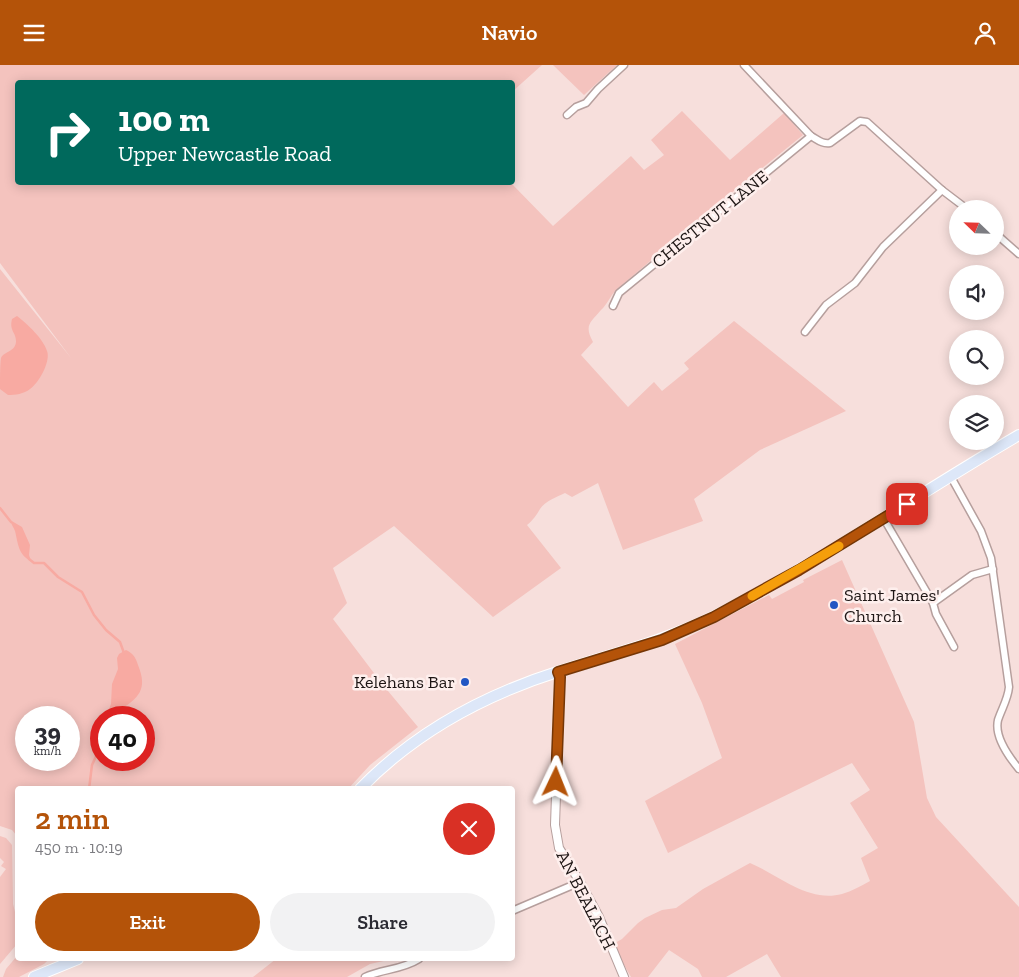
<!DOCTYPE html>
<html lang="en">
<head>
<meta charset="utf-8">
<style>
  body { margin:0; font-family:"Zilla Slab",serif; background:#f2f2f3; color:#2b2b33; height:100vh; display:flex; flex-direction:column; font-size:19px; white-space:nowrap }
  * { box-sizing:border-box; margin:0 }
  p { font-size:16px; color:#7c7c81 }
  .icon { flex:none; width:28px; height:28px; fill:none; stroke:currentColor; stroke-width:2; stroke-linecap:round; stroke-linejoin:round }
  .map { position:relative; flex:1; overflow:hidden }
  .details { position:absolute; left:15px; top:721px; width:500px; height:175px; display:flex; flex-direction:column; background:#fff; border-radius:5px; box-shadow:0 2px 12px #0003 }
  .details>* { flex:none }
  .top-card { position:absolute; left:15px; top:15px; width:500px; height:105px; border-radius:5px; box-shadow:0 2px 12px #0003; background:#00695c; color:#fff; overflow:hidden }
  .needle { width:32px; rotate:293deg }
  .buttons { position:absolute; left:949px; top:135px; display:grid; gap:10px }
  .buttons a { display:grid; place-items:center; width:55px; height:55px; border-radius:50%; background:#fff; box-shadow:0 2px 12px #0003; font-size:25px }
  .speed { position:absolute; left:15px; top:641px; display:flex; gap:10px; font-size:25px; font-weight:700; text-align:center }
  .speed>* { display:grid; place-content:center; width:65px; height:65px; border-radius:50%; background:#fff; box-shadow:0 2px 12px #0003; line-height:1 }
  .speed small { font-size:12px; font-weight:400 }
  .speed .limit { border:8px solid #d22; background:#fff; color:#111 }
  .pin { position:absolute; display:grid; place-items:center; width:42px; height:42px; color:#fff; margin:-21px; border-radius:10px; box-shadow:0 2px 8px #0006 }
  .me { position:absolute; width:55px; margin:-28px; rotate:2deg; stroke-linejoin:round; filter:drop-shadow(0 0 4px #0008) }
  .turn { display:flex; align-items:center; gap:18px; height:105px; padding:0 20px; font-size:22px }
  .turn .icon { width:65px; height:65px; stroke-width:2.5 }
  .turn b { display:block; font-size:35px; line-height:42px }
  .round { display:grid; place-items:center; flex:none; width:52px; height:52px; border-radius:26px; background:#f2f2f3 }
  .head { display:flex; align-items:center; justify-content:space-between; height:85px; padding:0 20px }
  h1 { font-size:30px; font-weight:600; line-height:38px; color:#b45309 }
  .button { display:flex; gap:10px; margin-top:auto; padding:10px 20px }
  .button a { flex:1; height:58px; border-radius:30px; background:#b45309; color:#fff; font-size:20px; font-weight:600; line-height:58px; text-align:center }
  .button a+a { background:#f2f2f3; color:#2b2b33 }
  header { display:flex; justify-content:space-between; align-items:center; height:65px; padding:0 20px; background:#b45309; color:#fff; font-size:22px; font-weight:600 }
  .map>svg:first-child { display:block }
  .green { fill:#f4c3be; fill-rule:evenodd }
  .water { fill:#f8aaa2 }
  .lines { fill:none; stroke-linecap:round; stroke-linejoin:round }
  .stream { stroke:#f8aaa2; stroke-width:2.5 }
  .minor-casing { stroke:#b69f9d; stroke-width:9 }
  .tertiary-casing { stroke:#b69f9d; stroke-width:10 }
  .primary-casing { stroke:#fff; stroke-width:12 }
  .minor { stroke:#fff; stroke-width:6 }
  .tertiary { stroke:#fff; stroke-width:8 }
  .primary { stroke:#dde7f8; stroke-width:10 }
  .route-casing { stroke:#753606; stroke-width:12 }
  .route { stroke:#b45309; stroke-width:9 }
  .slow { stroke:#f59e0b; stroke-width:9 }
  .poi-dot { fill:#2256c3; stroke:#feefed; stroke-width:2 }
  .labels { text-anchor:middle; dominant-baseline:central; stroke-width:5; stroke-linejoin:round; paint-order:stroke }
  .street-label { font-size:18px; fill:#1e1615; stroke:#feefed }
  .poi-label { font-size:18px; fill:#1e1615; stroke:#feefed; text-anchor:start }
</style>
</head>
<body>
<header><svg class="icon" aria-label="menu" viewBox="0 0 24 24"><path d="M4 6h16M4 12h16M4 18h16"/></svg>Navio<svg class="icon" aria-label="person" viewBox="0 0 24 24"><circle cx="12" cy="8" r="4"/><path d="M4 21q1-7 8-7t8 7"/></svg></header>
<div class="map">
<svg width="1019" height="912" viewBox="0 0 1019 912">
  <rect width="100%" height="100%" fill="#f7dfdc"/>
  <g class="green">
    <path d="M0,0H542L513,26L512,18H18V118H511L553,161L631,91L644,105L664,90L651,75L682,46L730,95L784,48L803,70L714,142L616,225C610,231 607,240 601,245C590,258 584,260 593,277L581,290L628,342L654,317L662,326L689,304L684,298L734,256L846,346L760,385L694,434L703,456L623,485L598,418L572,432L565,428C557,432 545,436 540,444C536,451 533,455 527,460L561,503L493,552L394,461L333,503L347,538L333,554L383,620L418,662L370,700L348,724H18L17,771L12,765L0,761V204L71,293L0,198ZM26,652H69V695H26ZM101,652H144V695H101Z"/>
    <path d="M553,0H617L584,30Z"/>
    <path d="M842,495L914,657L927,733L936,752L1019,842V912H781L767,889L726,912H702L698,904L669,885L648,912H631L615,884V878L622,874L638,858L645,853L662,845L676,843L703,824L750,798C779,810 808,838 842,829C852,826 861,821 870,816L861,793L878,783L850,738L870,725L852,698L668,788L645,736L722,693L702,638L675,579L769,530L772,534L804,517L803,515Z"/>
    <path d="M0,771L6,773L12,780L13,839L17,855V879L0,899V812L6,804L1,801L4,797L0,793Z"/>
    <path d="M17,891L18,894H49L44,899L19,912H3L6,904Z"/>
    <path d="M276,894H393L370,899L347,912H253Z"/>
  </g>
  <g class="water">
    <path d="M17,251C27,259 43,273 47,286C51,296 39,318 30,324C24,329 15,330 8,330L0,324C0,317 0,299 1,293C4,286 16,287 16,276C16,267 9,266 12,254Z"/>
    <path d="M10,455L22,462L30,480L29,490L31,496C18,490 18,478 15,466C14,463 11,459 10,455Z"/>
    <path d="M126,585C133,588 136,593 138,600C148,625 139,632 119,646C114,650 113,653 106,652L111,639L112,619L118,604L117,593L119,589Z"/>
  </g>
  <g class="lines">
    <g class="stream">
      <path d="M0,443L11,457"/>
      <path d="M29,494L34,498H44L58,512L82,527L94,550L106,565L120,577L124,588"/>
      <path d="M89,724L92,700L98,687L101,686"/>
    </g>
    <defs>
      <g id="minor">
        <path d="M744,0L811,71C818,75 822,79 830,78L860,56L867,57L942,125L967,144"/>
        <path d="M567,50L576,42L586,38L598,24L624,0"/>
        <path d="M995,168L1019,189"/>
        <path d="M613,241L619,228L811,71"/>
        <path d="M805,267L826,240L855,218L883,182L942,125"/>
        <path d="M951,412L981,466L991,493L1009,622C1008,634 1002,643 998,655C994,672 1009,692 1019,704"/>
        <path d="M884,454L933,538L936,549L954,582"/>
        <path d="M933,538L972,510L993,504"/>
        <path d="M512,846L580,817"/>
        <path d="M365,912C382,904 402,905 419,894"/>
      </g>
      <path id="tertiary" d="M558,607L560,612L555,760L559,783L580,817L599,852L624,912"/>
      <g id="primary">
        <path d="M360,724C416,666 484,630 560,606C612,589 664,576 713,552C819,498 916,430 1019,370"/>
        <path d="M34,912L78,894"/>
      </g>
    </defs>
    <use href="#minor" class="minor-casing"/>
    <use href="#tertiary" class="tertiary-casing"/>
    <use href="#primary" class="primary-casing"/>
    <use href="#minor" class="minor"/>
    <use href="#tertiary" class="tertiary"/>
    <use href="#primary" class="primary"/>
  </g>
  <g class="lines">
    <defs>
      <path id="route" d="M556,717L560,612L558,607L662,575L714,552L799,505L907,439"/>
    </defs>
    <use href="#route" class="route-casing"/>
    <use href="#route" class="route"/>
    <path class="slow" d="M752,531L839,481"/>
  </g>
  <g class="poi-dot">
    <circle cx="834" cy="540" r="5"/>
    <circle cx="465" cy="617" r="5"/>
  </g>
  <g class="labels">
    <g class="street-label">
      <text transform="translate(710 154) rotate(-39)">CHESTNUT LANE</text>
      <text transform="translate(586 835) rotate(63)">AN BEALACH</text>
    </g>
    <g class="poi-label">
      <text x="844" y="530">Saint James'<tspan x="844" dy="21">Church</tspan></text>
      <text x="455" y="617" text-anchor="end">Kelehans Bar</text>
    </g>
  </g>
</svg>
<div class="buttons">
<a><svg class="needle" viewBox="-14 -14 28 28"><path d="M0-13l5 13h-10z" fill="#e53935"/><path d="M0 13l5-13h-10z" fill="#7c7c81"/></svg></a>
<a><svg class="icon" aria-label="sound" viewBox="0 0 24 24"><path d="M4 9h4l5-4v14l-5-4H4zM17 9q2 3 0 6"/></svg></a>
<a><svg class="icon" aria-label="search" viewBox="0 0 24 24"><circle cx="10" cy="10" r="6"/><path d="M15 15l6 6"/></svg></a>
<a><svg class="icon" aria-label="layers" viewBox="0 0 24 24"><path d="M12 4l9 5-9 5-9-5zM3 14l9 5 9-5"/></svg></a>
</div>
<div class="speed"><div>39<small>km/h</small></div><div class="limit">40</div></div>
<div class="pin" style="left:907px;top:439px;background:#d93025"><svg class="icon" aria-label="arrive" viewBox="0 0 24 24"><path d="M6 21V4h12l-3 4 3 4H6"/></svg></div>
<svg class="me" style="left:556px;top:717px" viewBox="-20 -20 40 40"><path d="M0-17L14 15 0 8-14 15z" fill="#b45309" stroke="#fff" stroke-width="4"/></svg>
<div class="top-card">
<div class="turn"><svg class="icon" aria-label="right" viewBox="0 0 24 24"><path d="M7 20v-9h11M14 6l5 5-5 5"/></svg><div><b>100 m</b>Upper Newcastle Road</div></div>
</div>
<section class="details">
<div class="head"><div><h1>2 min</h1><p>450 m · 10:19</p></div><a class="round" style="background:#d93025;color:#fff"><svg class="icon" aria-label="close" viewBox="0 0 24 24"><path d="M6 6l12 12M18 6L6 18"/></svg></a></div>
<div class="button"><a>Exit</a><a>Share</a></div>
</section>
</div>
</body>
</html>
